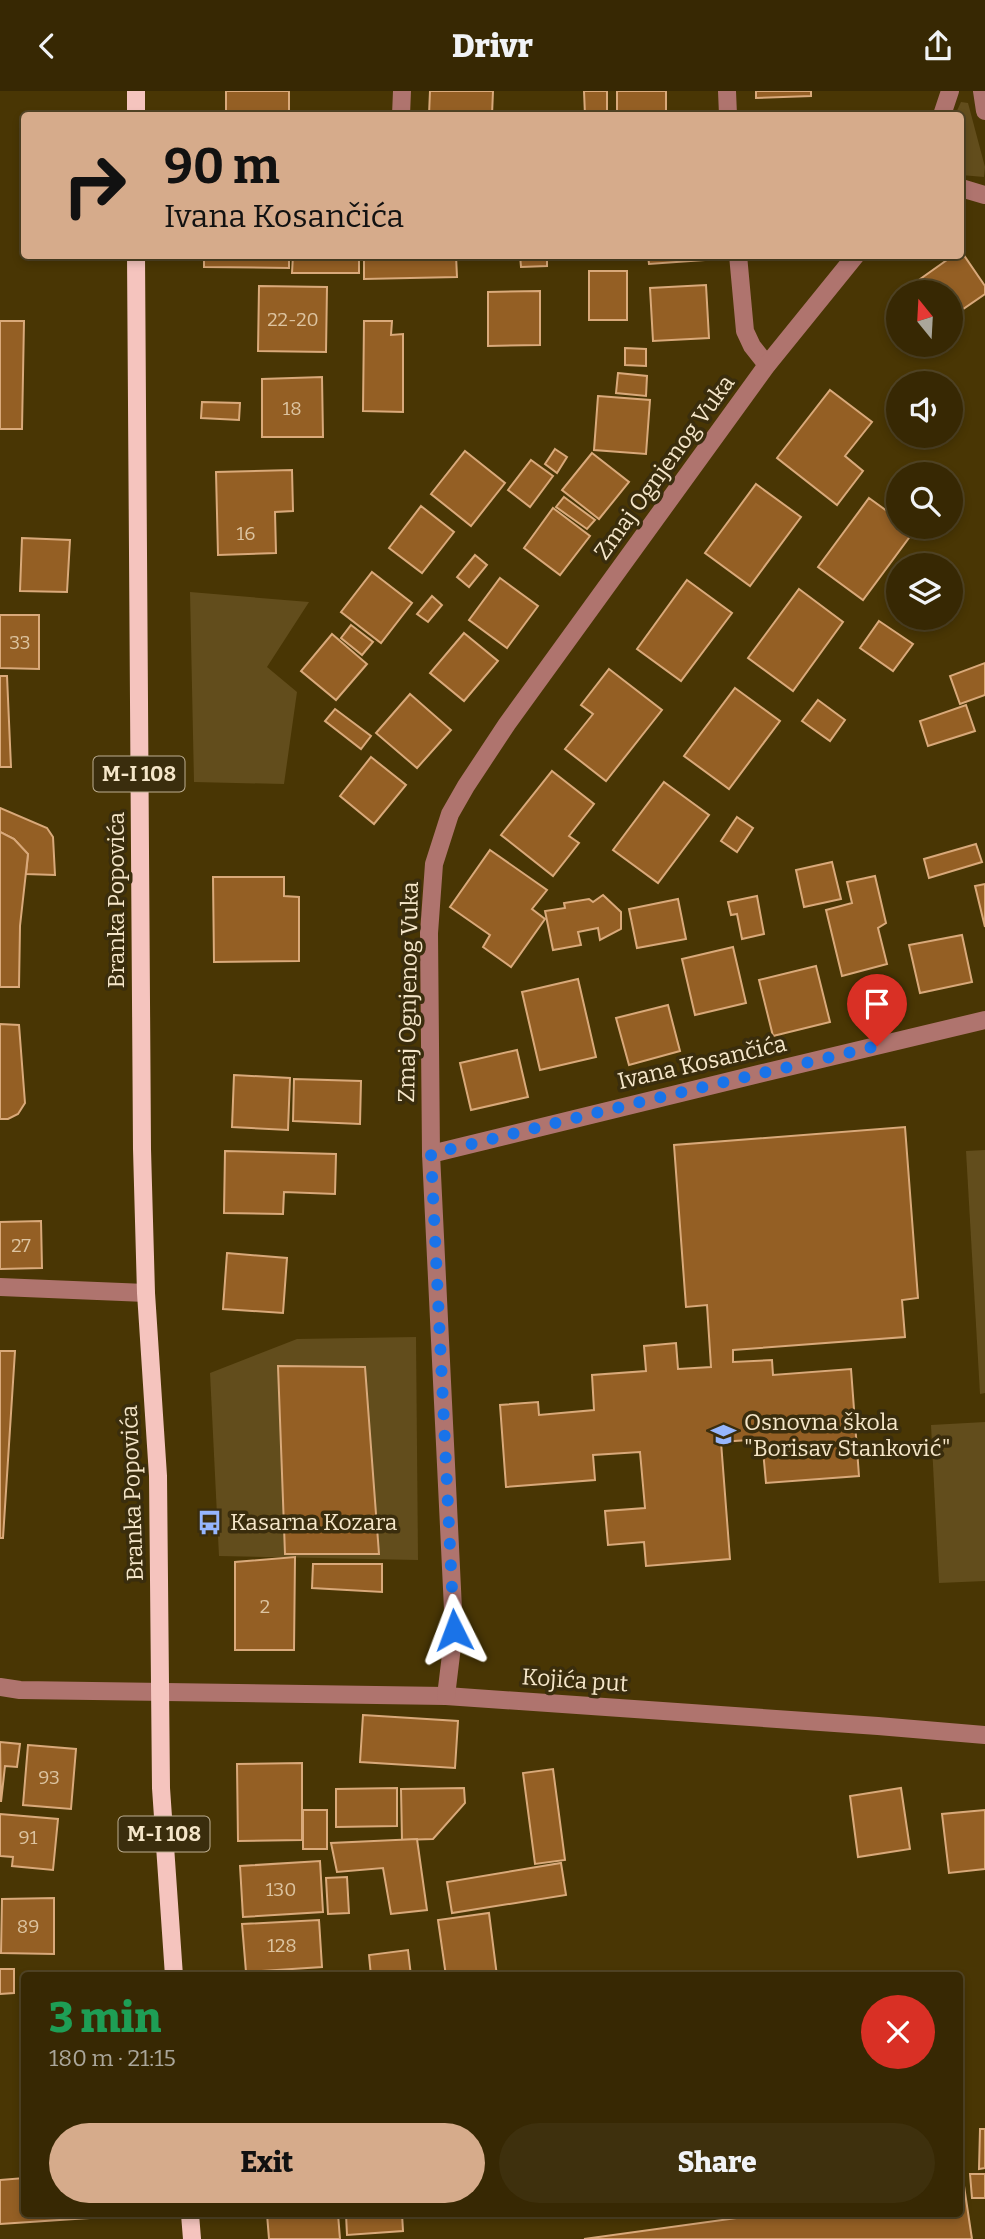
<!DOCTYPE html>
<html lang="en">
<head>
<meta charset="utf-8">
<style>
  body { margin:0; font-family:Bitter,serif; background:#3e300d; color:#f1f3f6; height:100vh; display:flex; flex-direction:column; font-size:26px; white-space:nowrap }
  * { box-sizing:border-box; margin:0 }
  p { font-size:23px; color:#aaa69a }
  .icon { flex:none; width:38px; height:38px; fill:none; stroke:currentColor; stroke-width:2; stroke-linecap:round; stroke-linejoin:round }
  .map { position:relative; flex:1; overflow:hidden }
  .side { position:absolute; left:21px; top:1881px; width:942px; height:245px; display:flex; flex-direction:column; background:#372803; border-radius:7px; box-shadow:0 4px 10px #0003,0 0 0 2px #514425 }
  .side>* { flex:none }
  .banner { position:absolute; left:21px; top:21px; width:943px; height:147px; border-radius:7px; box-shadow:0 4px 10px #0003,0 0 0 2px #514425; background:#d6ab8b; color:#111; overflow:hidden }
  .needle { width:46px; rotate:342deg }
  .buttons { position:absolute; left:886px; top:189px; display:grid; gap:14px }
  .buttons a { display:grid; place-items:center; width:77px; height:77px; border-radius:50%; background:#372803; box-shadow:0 4px 10px #0003,0 0 0 2px #514425; font-size:35px }
  .pin { position:absolute; display:grid; place-items:center; width:60px; height:60px; color:#fff; margin:-72px -30px; border-radius:50% 50% 50% 0; rotate:-45deg; box-shadow:0 0 7px #0007 }
  .pin .icon { rotate:45deg }
  .me { position:absolute; width:77px; margin:-38px; rotate:357deg; stroke-linejoin:round; filter:drop-shadow(0 0 5px #0008) }
  .turn { display:flex; align-items:center; gap:24px; height:147px; padding:0 28px; font-size:32px }
  .turn .icon { width:91px; height:91px; stroke-width:2.5 }
  .turn b { display:block; font-size:49px; line-height:60px }
  .round { display:grid; place-items:center; flex:none; width:74px; height:74px; border-radius:37px; background:#3e300d }
  .overview { display:flex; align-items:center; justify-content:space-between; height:119px; padding:0 28px }
  h1 { font-size:42px; font-weight:800; line-height:52px; color:#1e9e55 }
  .button { display:flex; gap:14px; margin-top:auto; padding:14px 28px }
  .button a { flex:1; height:80px; border-radius:42px; background:#d6ab8b; color:#111; font-size:28px; font-weight:800; line-height:80px; text-align:center }
  .button a+a { background:#3e300d; color:#f1f3f6 }
  header { display:flex; justify-content:space-between; align-items:center; height:91px; padding:0 28px; background:#372803; font-size:32px; font-weight:800 }
  .map>svg:first-child { display:block }
  .green { fill:#624d1c }
  .building { fill:#945f24; stroke:#d9a97a; stroke-width:2 }
  .lines { fill:none; stroke-linecap:round; stroke-linejoin:round }
  .minor { stroke:#af746e; stroke-width:18 }
  .major { stroke:#f5c4be; stroke-width:18 }
  .route { stroke:#1a73e8; stroke-width:12; stroke-dasharray:0 21.6 }
  .labels { text-anchor:middle; dominant-baseline:central; stroke-width:7; stroke-linejoin:round; paint-order:stroke }
  .number-label { font-size:19px; fill:#ddc4a0 }
  .shield { fill:#3a2d0d; stroke:#bdae91; stroke-width:2 }
  .shield-label { font-size:21px; font-weight:bold; fill:#f5e6c9 }
  .street-label { font-size:23px; fill:#f5e6c9; stroke:#3a2d0d }
  .poi-label { font-size:23px; fill:#f5e6c9; stroke:#3a2d0d; text-anchor:start }
</style>
</head>
<body>
<header><svg class="icon" aria-label="back" viewBox="0 0 24 24"><path d="M15 5l-7 7 7 7"/></svg>Drivr<svg class="icon" aria-label="share" viewBox="0 0 24 24"><path d="M12 15V3M7 8l5-5 5 5M5 13v7h14v-7"/></svg></header>
<div class="map">
<svg width="985" height="2148" viewBox="0 0 985 2148">
  <rect width="100%" height="100%" fill="#493604"/>
  <g class="green">
    <path d="M961,11L968,12L985,76L984,86L961,84V24H955Z"/>
    <path d="M190,501L309,511L267,576L297,601L284,693L194,691Z"/>
    <path d="M985,1059V1302L980,1303L966,1060Z"/>
    <path d="M416,1246L418,1469L219,1465L210,1282L297,1248Z"/>
    <path d="M985,1331V1490L939,1492L931,1334Z"/>
  </g>
  <g class="building">
    <rect x="226" y="0" width="63" height="24"/>
    <path d="M430,0H493L492,24H429Z"/>
    <path d="M584,0H607V24H585Z"/>
    <rect x="617" y="0" width="49" height="24"/>
    <path d="M756,0H811V5L756,7Z"/>
    <path d="M961,160L985,195V203L950,227V201H923L916,191L954,164H961Z"/>
    <path d="M204,164H289V177L204,176Z"/>
    <path d="M293,164H359V182H292Z"/>
    <path d="M364,164H456L457,186L364,188Z"/>
    <path d="M520,164H547V175L521,176Z"/>
    <path d="M648,164H703L704,169L649,173Z"/>
    <rect x="589" y="180" width="38" height="49"/>
    <path d="M706,194L709,247L653,250L650,197Z"/>
    <path d="M259,195L327,196L326,261L258,260Z"/>
    <path d="M540,200V254L488,255V201Z"/>
    <path d="M0,230H24L22,338H0Z"/>
    <path d="M364,230H392L391,244L403,243V321L363,320Z"/>
    <path d="M625,257L646,258V275L625,274Z"/>
    <path d="M618,282L647,285L646,305L616,302Z"/>
    <path d="M322,286L323,346H262V288Z"/>
    <path d="M830,299L872,331L845,365L863,380L837,414L777,367Z"/>
    <path d="M598,305L650,309L646,363L594,359Z"/>
    <path d="M202,311L240,312L239,329L201,327Z"/>
    <path d="M555,358L567,366L557,382L545,373Z"/>
    <path d="M465,360L505,392L471,435L431,403Z"/>
    <path d="M592,362L629,391L599,428L562,399Z"/>
    <path d="M531,369L553,385L530,416L508,399Z"/>
    <path d="M292,379L293,420L275,421L276,462L218,464L216,381Z"/>
    <path d="M756,393L801,426L750,495L705,462Z"/>
    <path d="M564,406L595,429L587,438L556,416Z"/>
    <path d="M869,407L898,428V436H908L914,440L863,509L818,476Z"/>
    <path d="M421,415L454,441L422,482L389,457Z"/>
    <path d="M553,417L590,445L560,484L524,457Z"/>
    <path d="M22,447L70,449L67,501L20,500Z"/>
    <path d="M475,464L487,474L469,496L457,486Z"/>
    <path d="M372,481L412,512L381,552L341,521Z"/>
    <path d="M500,487L538,515L507,557L469,529Z"/>
    <path d="M687,489L732,522L681,590L637,558Z"/>
    <path d="M799,498L843,531L793,600L748,567Z"/>
    <path d="M432,505L442,514L428,531L417,523Z"/>
    <path d="M0,524H39V578L0,577Z"/>
    <path d="M879,530L913,553L893,580L860,557Z"/>
    <path d="M351,534L373,551L362,564L341,547Z"/>
    <path d="M464,542L498,570L464,610L430,582Z"/>
    <path d="M332,543L367,573L336,609L301,580Z"/>
    <path d="M985,572V604L960,613L950,585Z"/>
    <path d="M609,578L662,619L606,690L565,658L593,623L581,614Z"/>
    <path d="M0,585H7L11,676H0Z"/>
    <path d="M735,597L780,630L729,698L684,665Z"/>
    <path d="M410,603L451,639L417,677L376,642Z"/>
    <path d="M818,609L845,629L830,650L802,630Z"/>
    <path d="M966,614L975,640L928,655L920,630Z"/>
    <path d="M335,618L371,645L361,658L325,630Z"/>
    <path d="M371,666L406,694L374,733L340,705Z"/>
    <path d="M552,680L594,713L569,745L579,752L553,785L501,744Z"/>
    <path d="M664,691L709,724L658,792L613,759Z"/>
    <path d="M0,717L47,737L53,746L55,784L26,783L28,763L14,748L0,741Z"/>
    <path d="M737,726L753,737L737,761L721,750Z"/>
    <path d="M0,741L14,748L28,763L20,835L19,896H0Z"/>
    <path d="M976,753L982,771L929,787L924,768Z"/>
    <path d="M490,759L547,799L532,818L545,828L511,876L483,856L490,844L450,816Z"/>
    <path d="M832,771L841,808L804,816L796,779Z"/>
    <path d="M875,785L886,832L878,837L887,873L842,885L826,819L852,812L847,791Z"/>
    <path d="M213,786H284V805L299,806V870L214,871Z"/>
    <path d="M985,793V836L975,795Z"/>
    <path d="M603,804L621,821V838L600,849L598,837L578,841L581,854L553,859L545,820L565,817L564,812L589,808L593,811Z"/>
    <path d="M757,805L764,843L742,848L737,823L731,824L728,811Z"/>
    <path d="M678,808L686,848L637,857L629,818Z"/>
    <path d="M962,844L972,891L920,902L909,854Z"/>
    <path d="M733,856L746,912L695,924L682,868Z"/>
    <path d="M816,875L830,931L773,945L759,889Z"/>
    <path d="M578,888L596,966L540,979L522,901Z"/>
    <path d="M668,914L680,960L629,974L616,927Z"/>
    <path d="M0,933L19,934L25,1012L18,1023L8,1028H0Z"/>
    <path d="M517,959L528,1006L471,1019L460,972Z"/>
    <path d="M234,984L290,987L288,1039L232,1036Z"/>
    <path d="M294,988L361,990L360,1033L293,1030Z"/>
    <path d="M905,1036L918,1207L902,1209L905,1246L733,1259V1271L772,1269L773,1284L851,1278L859,1385L766,1392L762,1348L721,1351L730,1468L646,1475L644,1451L608,1454L605,1420L645,1417L640,1361L593,1364L595,1389L506,1396L500,1314L538,1311L539,1324L594,1319L592,1284L646,1280L644,1255L676,1252L678,1278L711,1276L707,1214L686,1216L674,1054Z"/>
    <path d="M225,1060L336,1063L335,1103L284,1101L283,1123L224,1122Z"/>
    <path d="M41,1130L42,1177L0,1178V1131Z"/>
    <path d="M227,1162L287,1167L283,1222L223,1218Z"/>
    <path d="M0,1260H15L3,1447H0Z"/>
    <path d="M278,1275L365,1276L379,1463H285Z"/>
    <path d="M295,1466L294,1559H235V1471Z"/>
    <path d="M313,1473H382V1501L312,1497Z"/>
    <path d="M363,1624L458,1630L455,1677L360,1671Z"/>
    <path d="M0,1651L20,1653L17,1676L5,1675L1,1711Z"/>
    <path d="M28,1654L76,1658L71,1718L23,1714Z"/>
    <path d="M302,1672V1749L238,1750L237,1673Z"/>
    <path d="M553,1678L565,1769L535,1773L523,1682Z"/>
    <path d="M397,1697V1735L336,1736V1698Z"/>
    <path d="M464,1697L465,1712L433,1748L402,1749L401,1698Z"/>
    <path d="M901,1697L910,1758L858,1766L850,1705Z"/>
    <rect x="303" y="1719" width="24" height="39"/>
    <path d="M985,1719V1778L949,1782L942,1723Z"/>
    <path d="M0,1723L58,1728L53,1779L12,1775L13,1766L0,1765Z"/>
    <path d="M417,1748L427,1819L391,1823L383,1777L337,1781L331,1752Z"/>
    <path d="M320,1770L323,1821L243,1826L240,1775Z"/>
    <path d="M561,1772L566,1804L452,1822L447,1791Z"/>
    <path d="M347,1786L349,1822L328,1823L326,1787Z"/>
    <path d="M54,1807V1863L1,1862L2,1808Z"/>
    <path d="M489,1822L497,1885H446L438,1829Z"/>
    <path d="M319,1829L322,1876L246,1881L242,1833Z"/>
    <path d="M408,1859L411,1885H371L369,1864Z"/>
    <path d="M0,1878H14V1902L0,1903Z"/>
    <path d="M980,2038H985V2077L979,2078Z"/>
    <path d="M970,2083H985V2107H972Z"/>
    <path d="M24,2087V2123H89V2127L0,2133V2089Z"/>
    <path d="M964,2095L972,2148H584L766,2123H959V2096Z"/>
    <path d="M267,2123H338L340,2148H269Z"/>
    <path d="M346,2123H402L403,2140L347,2144Z"/>
  </g>
  <g class="lines">
    <g class="minor">
      <path d="M727,0L728,24"/>
      <path d="M982,0L985,20"/>
      <path d="M401,24L402,0"/>
      <path d="M942,24L950,0"/>
      <path d="M961,97L985,104"/>
      <path d="M738,164L745,240L752,255L767,274"/>
      <path d="M431,1063C616,1017 800,973 985,929"/>
      <path d="M0,1196L146,1202"/>
      <path d="M0,1596L20,1599L446,1605L878,1635L985,1644"/>
      <path d="M446,1605L454,1539L431,1063L429,842L434,773L450,723L466,695L507,633L767,274L856,164"/>
    </g>
    <g class="major">
      <path d="M136,24V0"/>
      <path d="M136,164L142,1058L146,1202L158,1385L161,1697L174,1885"/>
      <path d="M190,2123L192,2148"/>
    </g>
  </g>
  <g class="lines">
    <path class="route" d="M454,1539L431,1063L640,1011L877,955"/>
  </g>
  <defs>
    <symbol id="school-bare" viewBox="-9 -9 18 18"><path d="M0-5L7-2L0 1L-7-2ZM-4 1L0 2.5L4 1V4Q0 6-4 4Z" fill="#96b6fd" stroke="#3a2d0d" stroke-width="2.5" paint-order="stroke"/></symbol>
    <symbol id="bus-bare" viewBox="-9 -9 18 18"><path d="M-5-6H5V4H4V6H2V4H-2V6H-4V4H-5ZM-3.5-4V0h7V-4ZM-3.5 1.2v1.5H-2V1.2ZM2 1.2v1.5H3.5V1.2Z" fill="#96b6fd" stroke="#3a2d0d" stroke-width="2.5" paint-order="stroke"/></symbol>
  </defs>
  <g fill-rule="evenodd">
    <use href="#school-bare" x="706" y="1326" width="35" height="35"/>
    <use href="#bus-bare" x="192" y="1414" width="35" height="35"/>
  </g>
  <g class="labels">
    <g class="number-label">
      <text x="293" y="228">22-20</text>
      <text x="292" y="317">18</text>
      <text x="246" y="442">16</text>
      <text x="20" y="551">33</text>
      <text x="21" y="1154">27</text>
      <text x="265" y="1515">2</text>
      <text x="49" y="1686">93</text>
      <text x="28" y="1746">91</text>
      <text x="281" y="1798">130</text>
      <text x="28" y="1835">89</text>
      <text x="282" y="1854">128</text>
    </g>
    <g class="shield">
      <rect x="93.5" y="665.5" width="91" height="35" rx="5"/>
      <rect x="118.5" y="1725.5" width="91" height="35" rx="5"/>
    </g>
    <g class="shield-label">
      <text x="139" y="683">M-I 108</text>
      <text x="164" y="1743">M-I 108</text>
    </g>
    <g class="street-label">
      <text transform="translate(664 376) rotate(-54)">Zmaj Ognjenog Vuka</text>
      <text transform="translate(116 809) rotate(-90)">Branka Popovića</text>
      <text transform="translate(408 901) rotate(-89)">Zmaj Ognjenog Vuka</text>
      <text transform="translate(702 971) rotate(-13)">Ivana Kosančića</text>
      <text transform="translate(132 1402) rotate(-92)">Branka Popovića</text>
      <text transform="translate(575 1589) rotate(4)">Kojića put</text>
    </g>
    <g class="poi-label">
      <text x="744" y="1331">Osnovna škola<tspan x="744" dy="26">"Borisav Stanković"</tspan></text>
      <text x="230" y="1431">Kasarna Kozara</text>
    </g>
  </g>
</svg>
<div class="buttons">
<a><svg class="needle" viewBox="-14 -14 28 28"><path d="M0-13l5 13h-10z" fill="#e53935"/><path d="M0 13l5-13h-10z" fill="#aaa69a"/></svg></a>
<a><svg class="icon" aria-label="sound" viewBox="0 0 24 24"><path d="M4 9h4l5-4v14l-5-4H4zM17 9q2 3 0 6"/></svg></a>
<a><svg class="icon" aria-label="search" viewBox="0 0 24 24"><circle cx="10" cy="10" r="6"/><path d="M15 15l6 6"/></svg></a>
<a><svg class="icon" aria-label="layers" viewBox="0 0 24 24"><path d="M12 4l9 5-9 5-9-5zM3 14l9 5 9-5"/></svg></a>
</div>
<div class="pin" style="left:877px;top:955px;background:#d93025"><svg class="icon" aria-label="arrive" viewBox="0 0 24 24"><path d="M6 21V4h12l-3 4 3 4H6"/></svg></div>
<svg class="me" style="left:454px;top:1539px" viewBox="-20 -20 40 40"><path d="M0-17L14 15 0 8-14 15z" fill="#1a73e8" stroke="#fff" stroke-width="4"/></svg>
<div class="banner">
<div class="turn"><svg class="icon" aria-label="right" viewBox="0 0 24 24"><path d="M7 20v-9h11M14 6l5 5-5 5"/></svg><div><b>90 m</b>Ivana Kosančića</div></div>
</div>
<section class="side">
<div class="overview"><div><h1>3 min</h1><p>180 m · 21:15</p></div><a class="round" style="background:#d93025;color:#fff"><svg class="icon" aria-label="close" viewBox="0 0 24 24"><path d="M6 6l12 12M18 6L6 18"/></svg></a></div>
<div class="button"><a>Exit</a><a>Share</a></div>
</section>
</div>
</body>
</html>
